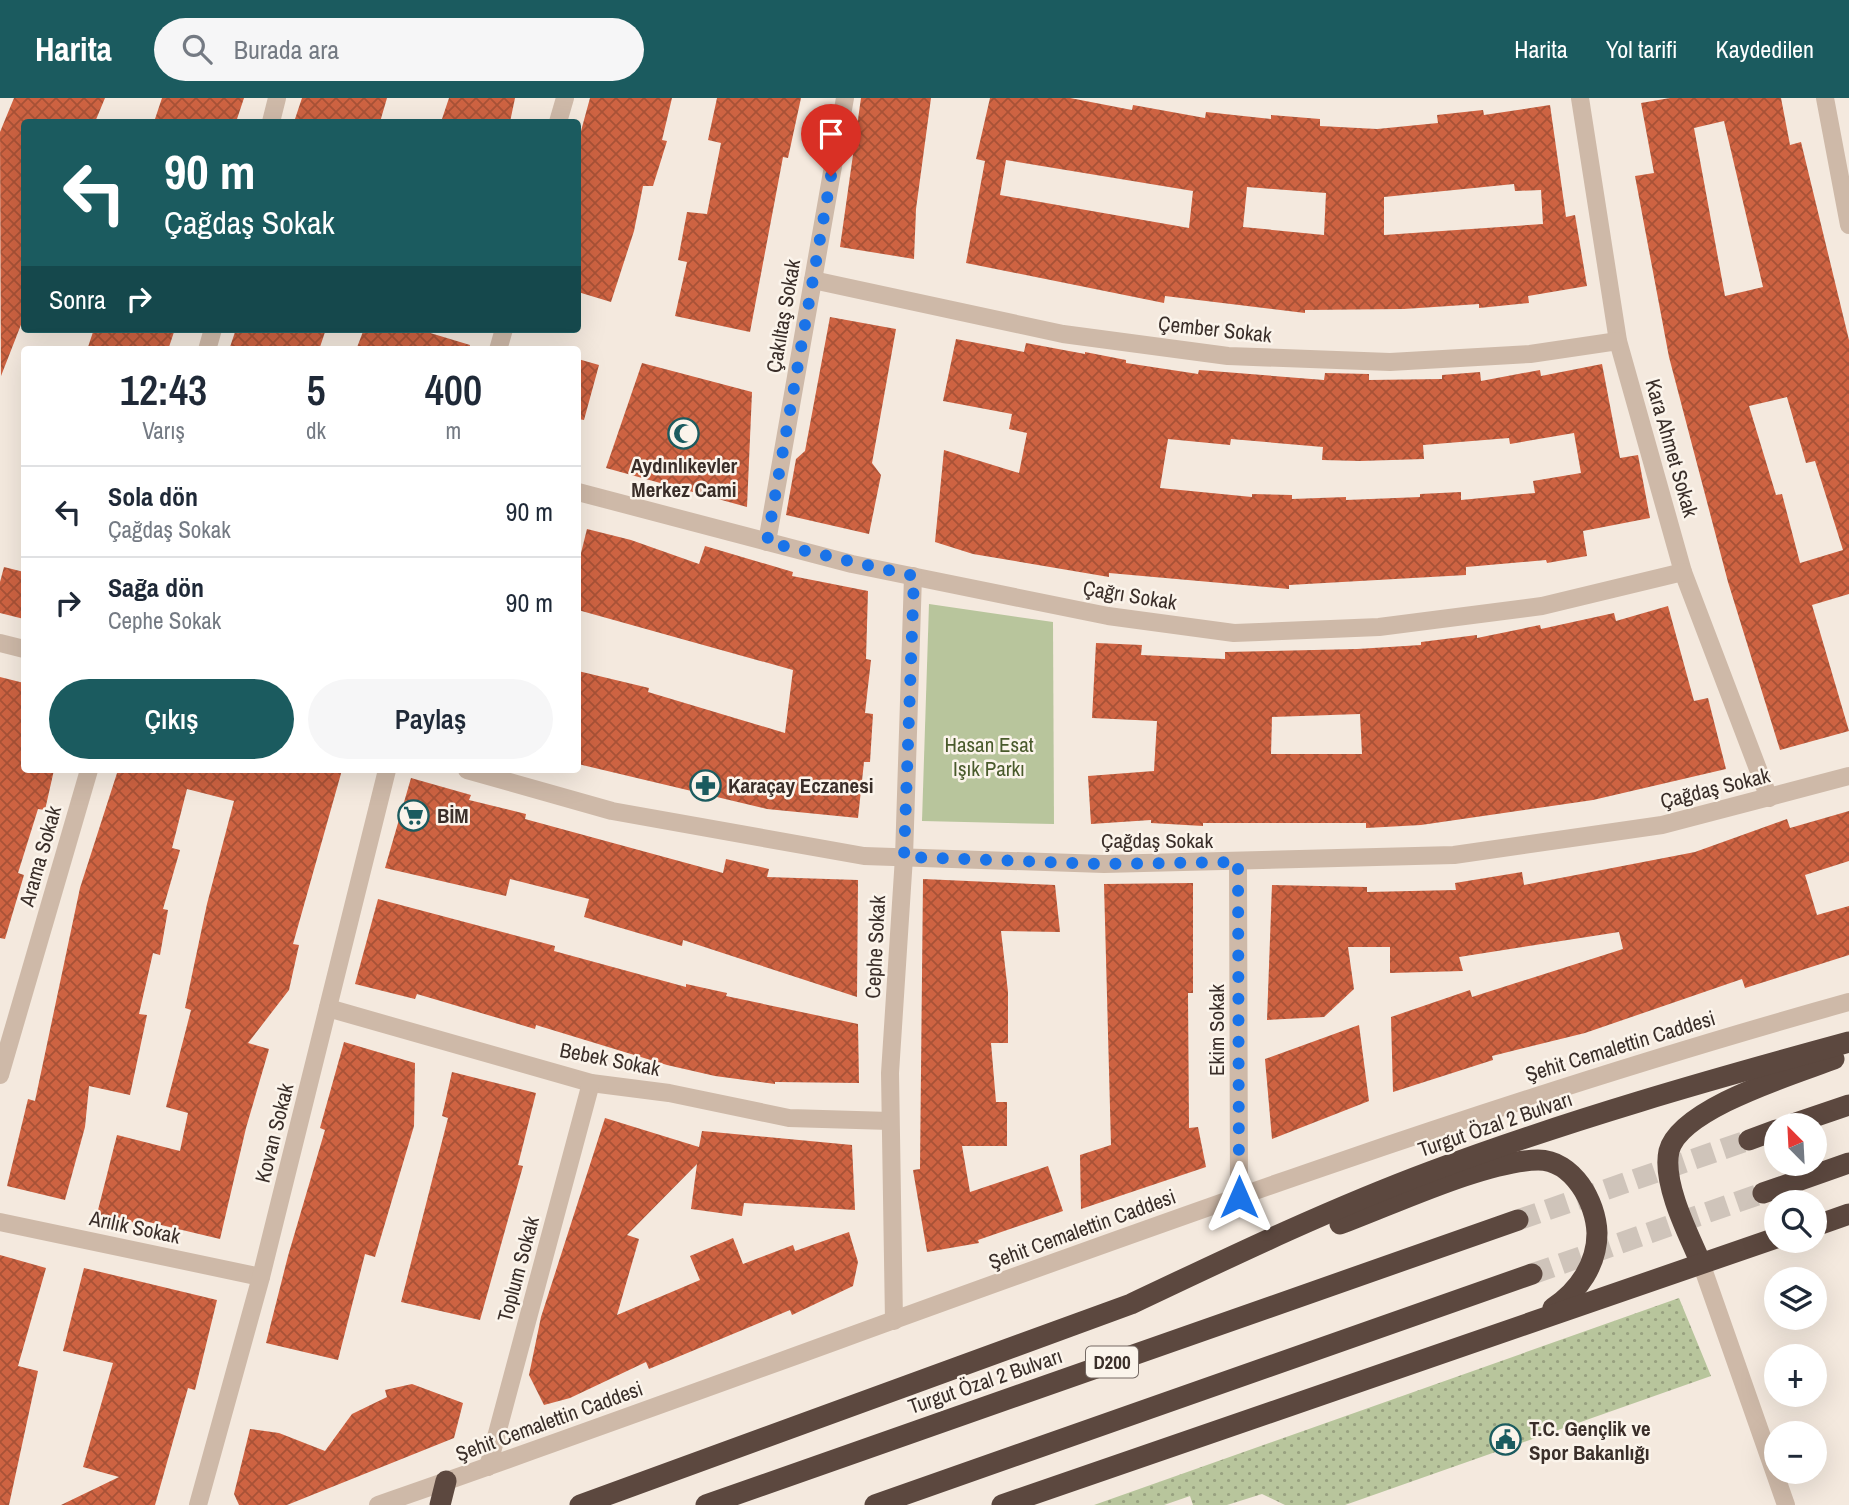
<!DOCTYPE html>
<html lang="tr">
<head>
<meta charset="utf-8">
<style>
  body { margin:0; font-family:"Archivo Narrow",sans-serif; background:#f6f6f7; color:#1f2937; height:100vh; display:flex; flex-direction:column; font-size:26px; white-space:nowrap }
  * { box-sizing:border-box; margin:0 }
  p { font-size:23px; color:#747a83 }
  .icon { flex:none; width:38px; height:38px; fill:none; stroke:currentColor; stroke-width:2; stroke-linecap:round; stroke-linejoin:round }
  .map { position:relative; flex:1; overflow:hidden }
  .drawer { position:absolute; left:21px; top:248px; width:560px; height:427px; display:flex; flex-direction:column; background:#fff; border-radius:7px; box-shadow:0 7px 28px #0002 }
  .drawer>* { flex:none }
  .banner { position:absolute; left:21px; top:21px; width:560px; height:214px; border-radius:7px; box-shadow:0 7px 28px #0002; background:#1b5b5f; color:#fff; overflow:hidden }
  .needle { width:46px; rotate:336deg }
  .tools { position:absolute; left:1764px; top:1015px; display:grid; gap:14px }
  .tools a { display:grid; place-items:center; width:63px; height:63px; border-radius:50%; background:#fff; box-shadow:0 7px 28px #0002; font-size:35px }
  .pin { position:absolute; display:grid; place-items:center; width:60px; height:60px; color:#fff; margin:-72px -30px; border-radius:50% 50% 50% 0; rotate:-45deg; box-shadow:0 0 7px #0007 }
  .pin .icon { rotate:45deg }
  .me { position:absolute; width:77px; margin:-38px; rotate:0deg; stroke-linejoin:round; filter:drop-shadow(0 0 5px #0008) }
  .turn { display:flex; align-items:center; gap:24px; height:147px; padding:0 28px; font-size:32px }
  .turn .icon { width:91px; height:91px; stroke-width:2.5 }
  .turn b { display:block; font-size:49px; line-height:60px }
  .then { display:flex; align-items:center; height:66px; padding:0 28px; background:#0003; gap:14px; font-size:26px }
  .eta { display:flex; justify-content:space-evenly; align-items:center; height:119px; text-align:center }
  .eta b { font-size:42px; font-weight:600; line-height:49px }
  .action { display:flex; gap:14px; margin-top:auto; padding:14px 28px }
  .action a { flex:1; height:80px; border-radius:42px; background:#1b5b5f; color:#fff; font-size:28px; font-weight:600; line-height:80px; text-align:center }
  .action a+a { background:#f6f6f7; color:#1f2937 }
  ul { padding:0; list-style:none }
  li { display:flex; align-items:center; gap:21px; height:91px; padding:0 28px; border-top:2px solid #e0e1e3 }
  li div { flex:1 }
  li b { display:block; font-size:26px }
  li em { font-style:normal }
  header { display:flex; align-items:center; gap:42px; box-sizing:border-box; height:98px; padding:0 35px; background:#1b5b5f; color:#fff }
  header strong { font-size:33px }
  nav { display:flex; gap:38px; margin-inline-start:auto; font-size:24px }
  .search { width:490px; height:63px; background:#f6f6f7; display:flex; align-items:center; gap:18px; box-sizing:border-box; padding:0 24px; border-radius:38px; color:#747a83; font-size:26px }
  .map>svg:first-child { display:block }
  .grass { fill:url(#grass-dots) }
  .park { fill:#b8c59c }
  .building { fill:url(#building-cross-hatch); fill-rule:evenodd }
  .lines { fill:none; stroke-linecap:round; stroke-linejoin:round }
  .highway-tunnel { stroke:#cfc4ba; stroke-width:21; stroke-dasharray:21 10; stroke-linecap:butt }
  .minor { stroke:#ceb9a8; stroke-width:18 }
  .highway { stroke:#5c483f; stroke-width:21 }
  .route { stroke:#1a73e8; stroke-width:12; stroke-dasharray:0 21.6 }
  .labels { text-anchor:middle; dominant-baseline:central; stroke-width:5; stroke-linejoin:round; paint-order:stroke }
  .shield { fill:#fbf4eb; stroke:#746963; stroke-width:2 }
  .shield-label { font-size:19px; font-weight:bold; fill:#3a2e29 }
  .street-label { font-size:21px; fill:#3a2e29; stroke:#fbf4eb }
  .poi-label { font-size:21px; font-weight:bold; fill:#3a2e29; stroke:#fbf4eb; text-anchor:start }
  .park-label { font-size:21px; fill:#495a2b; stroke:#fbf4eb }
</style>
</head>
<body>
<header>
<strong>Harita</strong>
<div class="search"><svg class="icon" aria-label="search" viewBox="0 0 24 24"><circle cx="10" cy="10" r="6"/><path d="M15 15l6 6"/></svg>Burada ara</div>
<nav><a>Harita</a><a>Yol tarifi</a><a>Kaydedilen</a></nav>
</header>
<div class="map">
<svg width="1849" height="1407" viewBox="0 0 1849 1407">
  <defs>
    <pattern id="grass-dots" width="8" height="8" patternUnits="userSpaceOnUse" patternTransform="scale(1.75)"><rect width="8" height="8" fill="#b8c59c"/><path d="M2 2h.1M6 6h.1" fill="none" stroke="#97a07f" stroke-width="1.8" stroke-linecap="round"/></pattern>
    <pattern id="building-cross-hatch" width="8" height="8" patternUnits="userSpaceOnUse" patternTransform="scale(1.75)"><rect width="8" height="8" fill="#ce6342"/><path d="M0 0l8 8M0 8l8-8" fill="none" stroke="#a85237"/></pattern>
  </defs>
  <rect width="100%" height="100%" fill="#f4e9de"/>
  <path class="grass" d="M1679,1200L1711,1278L1345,1407H1285L1262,1396L1227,1407H1193L1190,1398L1164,1407H1094Z"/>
  <path class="park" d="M929,506L1053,524L1054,726L922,723Z"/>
  <g class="building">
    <path d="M14,0H105L95,24H24V219L1,278L0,34Z"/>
    <path d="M162,0H244L236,24H154Z"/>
    <path d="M302,0H387L380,24H294Z"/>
    <path d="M449,0H515L510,24H441Z"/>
    <path d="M590,0H672L662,42L667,43L653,88H643L634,133L611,204L578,194V44Z"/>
    <path d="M717,0H801L788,60L783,59L750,234L675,218L687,164L678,162L687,114L707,116L721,45L708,42Z"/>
    <path d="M861,0H931L916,111L914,161L840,149Z"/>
    <path d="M990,0H1070L1132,12L1133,7L1205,20L1206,14L1271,21V17L1320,21V28L1377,31L1438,25L1437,17L1483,12L1484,17L1550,7L1566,119L1575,117L1587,188L1528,198L1529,205L1479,210V206L1404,211L1305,212V215L1165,198L1164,205L966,165L985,63L976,61ZM1006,62L1193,93L1189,130L1000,97ZM1514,86L1515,93L1541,92L1543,126L1384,137V99ZM1247,89L1326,95L1324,137L1243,129Z"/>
    <path d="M1670,0H1781L1790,47L1801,44L1849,242V496L1812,507L1849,633L1780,652L1728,484L1669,259L1635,78L1654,75L1641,5ZM1724,23L1763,189L1725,198L1694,30ZM1787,299L1806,365L1815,363L1843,452L1800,465L1782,396L1776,397L1749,308Z"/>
    <path d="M830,219L896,231L872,365L881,377L869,436L786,417L796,361L805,353Z"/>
    <path d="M94,231H175L168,252H87Z"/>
    <path d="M236,231H326L319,252H229Z"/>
    <path d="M364,231H417L470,247L469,252H356Z"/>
    <path d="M956,241L1024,254L1026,245L1085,256V254L1126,262V265L1198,276L1199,272L1324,282L1325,275L1369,276V282L1442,281V277L1480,274L1481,283L1540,272L1541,278L1602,266L1620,360L1638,357L1650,420L1583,433L1587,458L1547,465L1546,462L1466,469V477L1289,487V491L1109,475V479L973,456L935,444L944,352L1019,375L1027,335L1009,331L1012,316L943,303ZM1574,335L1581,375L1533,383L1535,395L1461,402V394L1420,396V399L1346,402V399L1292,401V397L1252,396V399L1160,390L1168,341L1230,347L1231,341L1323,349L1322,362L1360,363L1424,361L1423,347L1509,340L1510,346Z"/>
    <path d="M578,261L599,267L584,322L578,321Z"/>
    <path d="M642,265L752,294L747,409L606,370Z"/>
    <path d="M587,431L631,442L699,466L705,448L793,474L792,478L868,493L866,561L871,562L865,615L873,616L870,664H864L858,720L767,711L578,666V573L649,590L648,594L785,635L793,572L578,512V467Z"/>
    <path d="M4,469L24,474V521L0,515V484Z"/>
    <path d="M1668,508L1694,603L1708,600L1726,671L1593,702L1421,727L1366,730V725H1203V728L1151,725V722L1091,726L1088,678L1154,673L1157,623L1092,620L1096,545L1142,547L1141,557L1225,561V554L1357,551L1421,547V544L1477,537V540L1540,527L1541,531L1614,515L1616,523ZM1360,616L1362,656H1271L1272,619Z"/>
    <path d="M0,579L24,585V672H54L45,712L38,711L18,775L24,777L5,841L0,840Z"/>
    <path d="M118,672H342L293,846L299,847L289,892L248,945L269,951L246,1030L220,1141L136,1121L135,1125L97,1116L117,1037L180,1053L188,1015L166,1009L191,912L185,910L207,806L234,703L187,691L172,750L180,752L163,811L168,812L160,857L153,855L139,916L147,917L130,997L89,988L85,1029L65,1102L7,1088L28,1001L35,1003L80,790Z"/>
    <path d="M411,680L471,697L469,702L526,716L525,721L723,775L726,761L769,771L767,779L858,782L857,899L683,842L682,848L584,819L589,801L510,781L506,798L385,770Z"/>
    <path d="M1849,713V763L1805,777L1817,817L1849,808V857L1745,890L1742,881L1585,935L1492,958L1493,962L1393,994L1391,919L1470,892L1472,899L1623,851L1619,834L1459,859L1463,873L1390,875V849H1348L1354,891L1324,919L1267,922L1272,787L1367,789V794L1456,792L1455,785L1522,774L1524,787L1695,754L1787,721L1790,730Z"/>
    <path d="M923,781L1055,787L1060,834L1001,833L1008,894V945H991L996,1004H1007V1048H962L970,1094L1048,1068L1063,1113L978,1142L979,1145L927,1154L913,1072L920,1071Z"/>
    <path d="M1193,785V895H1188L1189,1030L1198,1029L1206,1069L1081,1111L1080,1057L1111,1047L1104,786Z"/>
    <path d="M378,801L555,848L554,853L686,889V886L727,895L726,898L858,926L859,985L775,984V986L715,978L667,967L536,927L535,931L417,896L415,901L355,886Z"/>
    <path d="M1359,927L1369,1003L1272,1041L1265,961Z"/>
    <path d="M344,944L415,965L414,1028L375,1159L365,1156L338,1262L266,1245L288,1158L325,1032L320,1030Z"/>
    <path d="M452,974L536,995L518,1067L523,1068L480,1222L401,1204L448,1020L442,1018Z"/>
    <path d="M605,1020L699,1049L702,1033L852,1047L855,1112L744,1105L742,1118L691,1111L697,1066L627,1137L639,1141L617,1217L700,1182L690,1158L733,1140L743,1166L793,1147L795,1153L849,1134L858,1164L853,1188L792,1217L790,1212L649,1271L646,1264L570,1300L544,1307L529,1277L541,1219Z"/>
    <path d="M0,1157L46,1170L18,1268L38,1273L9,1407H0Z"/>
    <path d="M84,1170L217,1202L195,1292L188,1290L155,1407H61L119,1379L83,1369L113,1265L63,1253Z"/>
    <path d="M412,1286L463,1305L454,1340L287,1407H239L234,1396L250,1331L279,1335L325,1353L352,1316L387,1299L385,1292Z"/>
  </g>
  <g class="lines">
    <g class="highway-tunnel">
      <path d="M1518,1122L1749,1042"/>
      <path d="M1532,1176L1763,1095"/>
    </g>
    <g class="minor">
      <path d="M1580,0L1618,243L1683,474L1769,700"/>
      <path d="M1825,0L1849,127"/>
      <path d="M271,24L277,0"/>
      <path d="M558,24L565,0"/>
      <path d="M813,182L1063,236L1228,258L1390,264L1530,256L1618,243"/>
      <path d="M207,252L213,231"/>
      <path d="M498,252L504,231"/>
      <path d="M578,394L852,466L1108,518L1234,535L1379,529L1542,508L1683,474"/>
      <path d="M767,444L845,0"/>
      <path d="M0,545L24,551"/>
      <path d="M467,672L612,713L864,758L1104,766L1454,757L1662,727L1849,678"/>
      <path d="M1238,764L1239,1099"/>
      <path d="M328,910L591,985L669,995L789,1020L890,1023"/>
      <path d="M0,977L89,672"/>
      <path d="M0,1124L261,1179"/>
      <path d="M1701,1165L1786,1407"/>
      <path d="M894,1223L890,975L904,759L913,478"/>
      <path d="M488,1369L591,985"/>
      <path d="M198,1407L261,1179L387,672"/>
      <path d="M378,1407C867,1238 1349,1043 1849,904"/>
    </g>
    <g class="highway">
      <path d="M1790,1027L1849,1007"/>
      <path d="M1749,1042L1776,1032"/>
      <path d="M1763,1095L1849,1065"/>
      <path d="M1340,1126C1392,1107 1484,1063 1538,1062C1573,1062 1596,1104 1597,1135C1597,1166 1579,1193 1553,1210"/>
      <path d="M1815,1128L1849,1116"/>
      <path d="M1701,1165C1688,1136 1662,1085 1669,1053C1680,1010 1795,976 1834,961"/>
      <path d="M440,1407L446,1383"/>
      <path d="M580,1407L1131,1206C1230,1159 1330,1111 1432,1073C1569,1022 1709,982 1849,944"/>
      <path d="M706,1407L1518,1122"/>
      <path d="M875,1407L1532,1176"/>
      <path d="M1002,1407L1776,1140"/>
    </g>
  </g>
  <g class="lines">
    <path class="route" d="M831,78L767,444L914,478L904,759L1104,766L1238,764L1239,1099"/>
  </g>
  <defs>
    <symbol id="mosque-ring" viewBox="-11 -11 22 22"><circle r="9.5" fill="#fbf4eb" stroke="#1b5b5f" stroke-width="1.5"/><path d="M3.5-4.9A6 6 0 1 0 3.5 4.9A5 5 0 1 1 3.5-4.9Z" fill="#1b5b5f"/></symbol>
    <symbol id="pharmacy-ring" viewBox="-11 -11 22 22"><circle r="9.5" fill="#fbf4eb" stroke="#1b5b5f" stroke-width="1.5"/><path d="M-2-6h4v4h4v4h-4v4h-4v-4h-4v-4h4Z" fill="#1b5b5f"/></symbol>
    <symbol id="supermarket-ring" viewBox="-11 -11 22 22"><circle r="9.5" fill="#fbf4eb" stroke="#1b5b5f" stroke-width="1.5"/><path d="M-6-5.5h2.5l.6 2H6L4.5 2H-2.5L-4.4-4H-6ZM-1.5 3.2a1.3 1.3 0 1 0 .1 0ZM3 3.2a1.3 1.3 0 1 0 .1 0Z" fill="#1b5b5f"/></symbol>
    <symbol id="civic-ring" viewBox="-11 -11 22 22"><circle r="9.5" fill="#fbf4eb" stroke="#1b5b5f" stroke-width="1.5"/><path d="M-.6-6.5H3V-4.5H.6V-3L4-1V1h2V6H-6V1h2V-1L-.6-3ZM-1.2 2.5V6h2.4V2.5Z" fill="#1b5b5f"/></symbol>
  </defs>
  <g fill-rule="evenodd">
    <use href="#mosque-ring" x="666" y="318" width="35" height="35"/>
    <use href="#pharmacy-ring" x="688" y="670" width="35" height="35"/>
    <use href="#supermarket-ring" x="396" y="700" width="35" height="35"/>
    <use href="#civic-ring" x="1488" y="1324" width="35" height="35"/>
  </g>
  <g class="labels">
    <rect class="shield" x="1086" y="1248.5" width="52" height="31" rx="5"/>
    <g class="shield-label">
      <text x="1112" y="1264">D200</text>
    </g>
    <g class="street-label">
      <text transform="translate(783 218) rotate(-80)">Çakıltaş Sokak</text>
      <text transform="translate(1215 231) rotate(6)">Çember Sokak</text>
      <text transform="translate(1672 350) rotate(74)">Kara Ahmet Sokak</text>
      <text transform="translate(1130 497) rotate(9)">Çağrı Sokak</text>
      <text transform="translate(1715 690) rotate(-14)">Çağdaş Sokak</text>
      <text x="1157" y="742">Çağdaş Sokak</text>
      <text transform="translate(40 758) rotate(-74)">Arama Sokak</text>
      <text transform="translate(875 849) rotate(-87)">Cephe Sokak</text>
      <text transform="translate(1216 932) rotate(-90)">Ekim Sokak</text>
      <text transform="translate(1620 948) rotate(-17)">Şehit Cemalettin Caddesi</text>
      <text transform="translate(610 961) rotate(11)">Bebek Sokak</text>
      <text transform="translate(1495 1026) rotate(-19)">Turgut Özal 2 Bulvarı</text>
      <text transform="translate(274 1035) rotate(-76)">Kovan Sokak</text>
      <text transform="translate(135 1129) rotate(12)">Arılık Sokak</text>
      <text transform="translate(1082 1131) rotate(-20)">Şehit Cemalettin Caddesi</text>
      <text transform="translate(518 1171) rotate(-75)">Toplum Sokak</text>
      <text transform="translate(985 1283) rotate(-19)">Turgut Özal 2 Bulvarı</text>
      <text transform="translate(549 1323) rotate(-20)">Şehit Cemalettin Caddesi</text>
    </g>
    <g class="poi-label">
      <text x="684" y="367" text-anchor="middle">Aydınlıkevler<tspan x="684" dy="24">Merkez Cami</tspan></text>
      <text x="728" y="687">Karaçay Eczanesi</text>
      <text x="437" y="717">BİM</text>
      <text x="1529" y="1330">T.C. Gençlik ve<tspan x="1529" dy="24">Spor Bakanlığı</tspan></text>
    </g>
    <g class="park-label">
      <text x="989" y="646">Hasan Esat<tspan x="989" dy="24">Işık Parkı</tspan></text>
    </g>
  </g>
</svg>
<div class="tools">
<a><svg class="needle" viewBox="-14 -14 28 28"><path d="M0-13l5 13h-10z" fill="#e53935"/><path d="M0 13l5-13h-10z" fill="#747a83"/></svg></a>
<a><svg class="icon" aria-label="search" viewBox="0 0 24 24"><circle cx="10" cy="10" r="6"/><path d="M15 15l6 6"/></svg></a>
<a><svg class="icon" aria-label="layers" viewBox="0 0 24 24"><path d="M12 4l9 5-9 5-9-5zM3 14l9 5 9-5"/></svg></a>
<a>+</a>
<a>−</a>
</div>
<div class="pin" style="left:831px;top:78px;background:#d93025"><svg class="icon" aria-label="arrive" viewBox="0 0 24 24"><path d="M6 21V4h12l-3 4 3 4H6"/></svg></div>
<svg class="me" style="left:1239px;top:1099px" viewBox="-20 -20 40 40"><path d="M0-17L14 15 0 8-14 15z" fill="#1a73e8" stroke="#fff" stroke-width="4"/></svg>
<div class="banner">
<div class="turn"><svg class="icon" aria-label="left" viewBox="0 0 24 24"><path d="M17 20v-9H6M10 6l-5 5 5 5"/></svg><div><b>90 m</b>Çağdaş Sokak</div></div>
<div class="then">Sonra<svg class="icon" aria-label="right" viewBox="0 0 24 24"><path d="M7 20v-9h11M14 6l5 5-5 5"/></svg></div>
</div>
<section class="drawer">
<div class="eta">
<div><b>12:43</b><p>Varış</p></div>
<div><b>5</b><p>dk</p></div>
<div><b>400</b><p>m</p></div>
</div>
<ul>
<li><svg class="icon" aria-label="left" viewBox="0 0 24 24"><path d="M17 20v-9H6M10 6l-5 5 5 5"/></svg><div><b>Sola dön</b><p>Çağdaş Sokak</p></div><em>90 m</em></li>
<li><svg class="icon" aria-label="right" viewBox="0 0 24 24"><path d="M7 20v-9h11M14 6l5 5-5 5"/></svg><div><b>Sağa dön</b><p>Cephe Sokak</p></div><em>90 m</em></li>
</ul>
<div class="action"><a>Çıkış</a><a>Paylaş</a></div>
</section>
</div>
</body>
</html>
